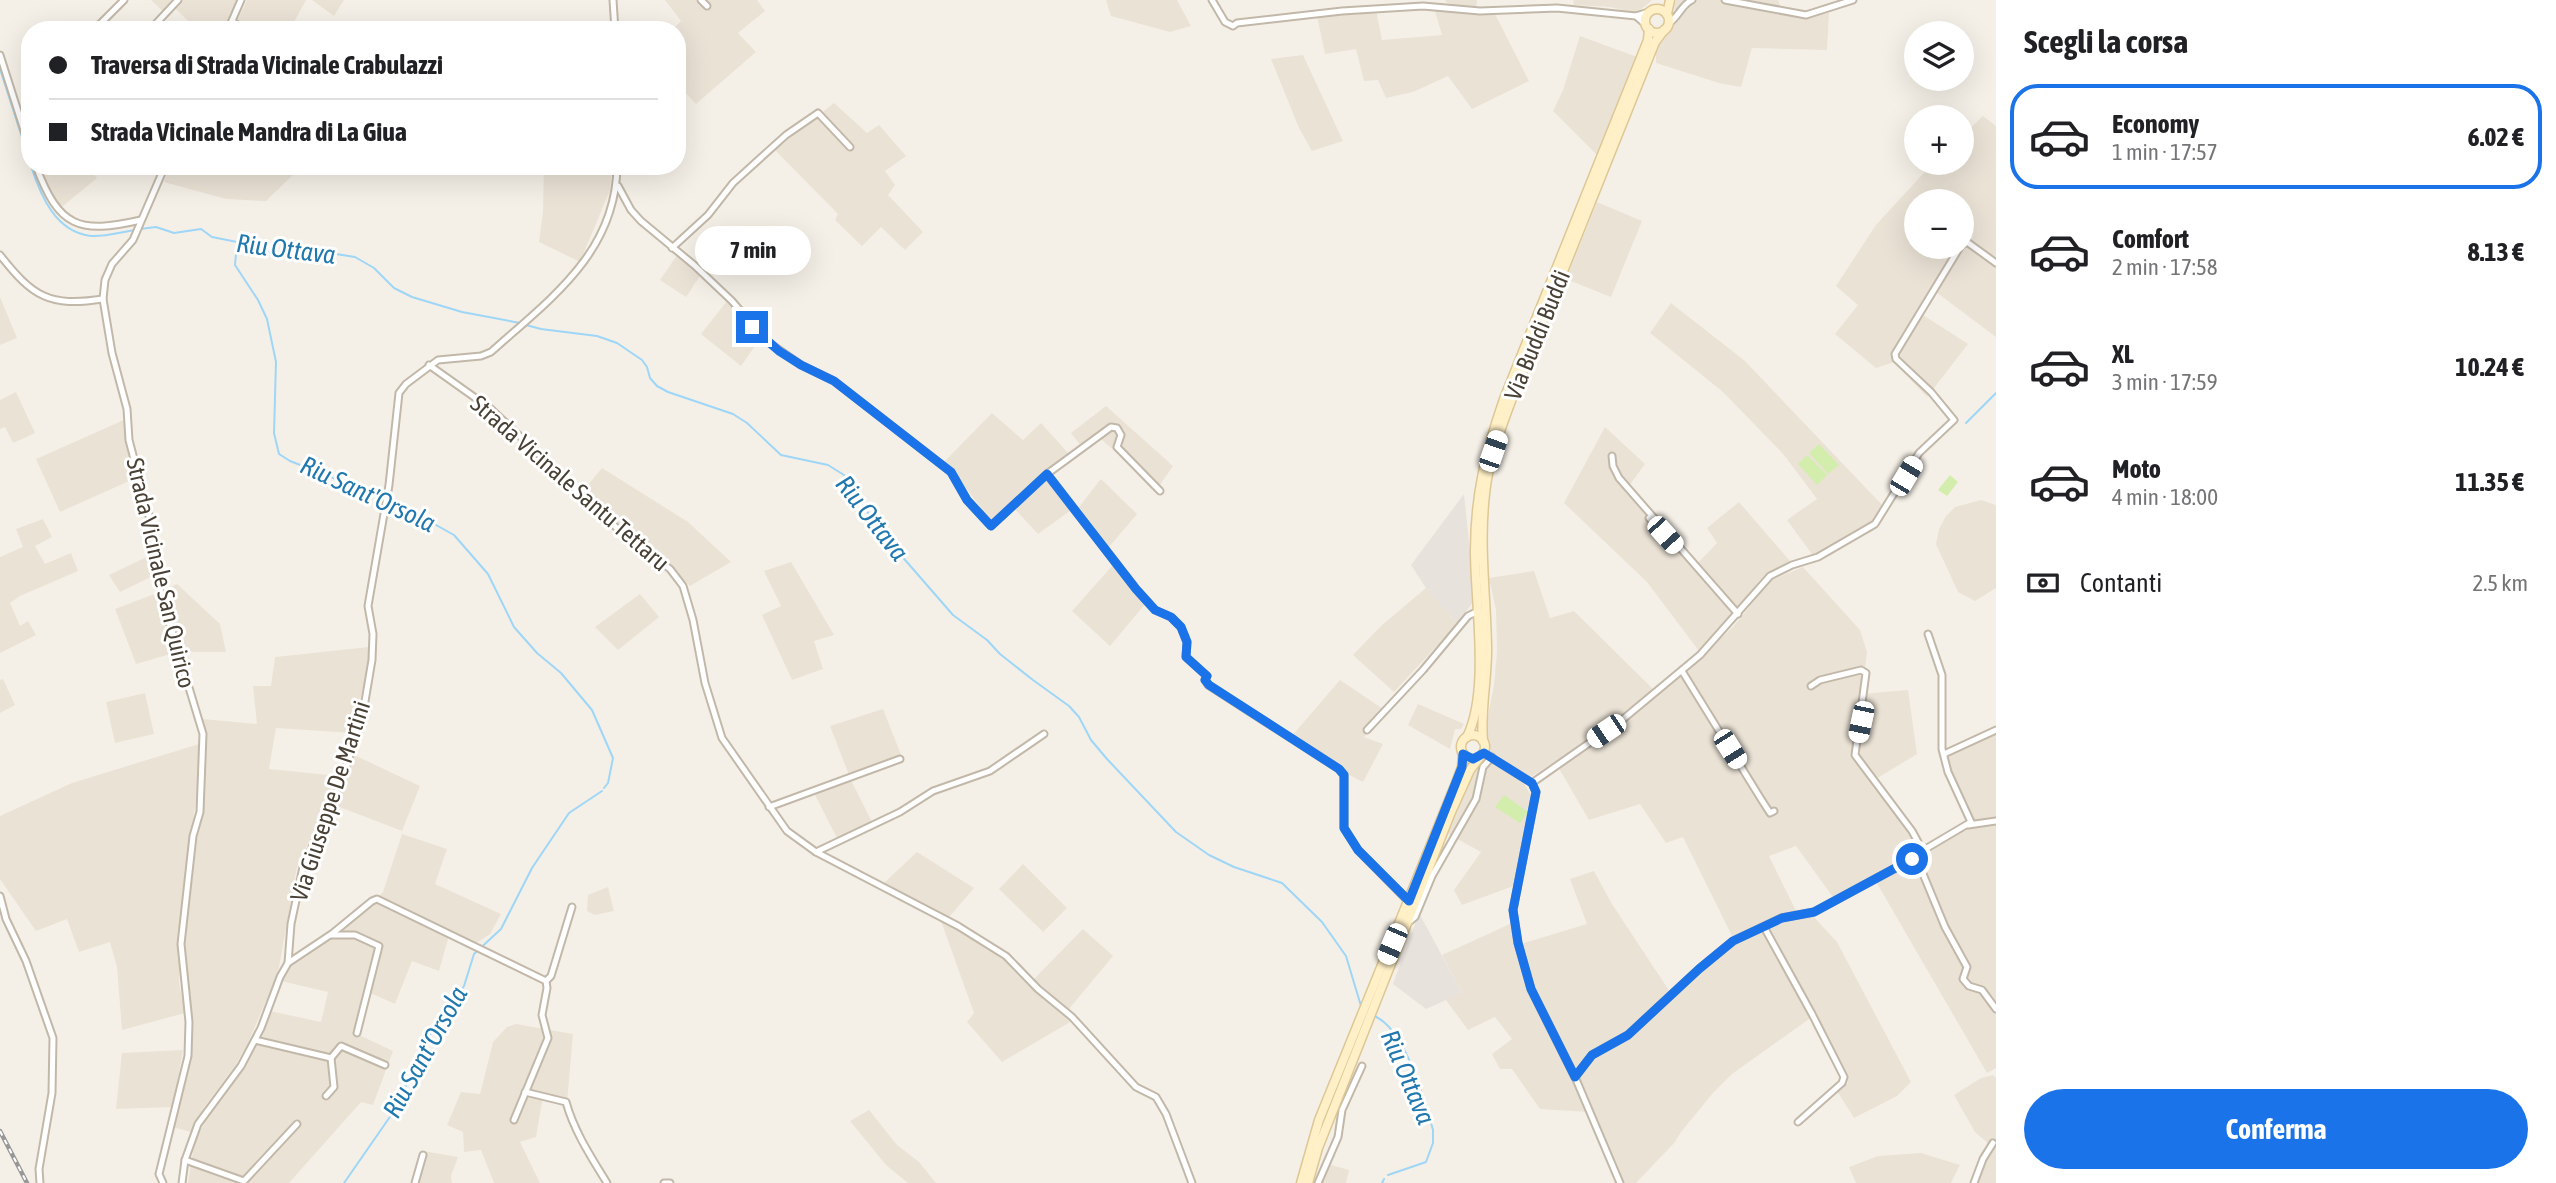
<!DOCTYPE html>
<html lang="it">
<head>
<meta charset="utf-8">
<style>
  :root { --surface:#fff; --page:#f6f6f6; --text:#202124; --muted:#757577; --line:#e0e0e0; --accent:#1a73e8 }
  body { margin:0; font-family:"Asap Condensed",sans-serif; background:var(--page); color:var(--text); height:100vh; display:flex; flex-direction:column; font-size:26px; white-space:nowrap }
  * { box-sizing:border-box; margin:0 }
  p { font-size:23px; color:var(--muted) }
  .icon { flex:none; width:38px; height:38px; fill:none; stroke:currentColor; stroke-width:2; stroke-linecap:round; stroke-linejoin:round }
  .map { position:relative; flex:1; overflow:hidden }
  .details { display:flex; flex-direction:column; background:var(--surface); width:560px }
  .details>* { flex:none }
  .hud { position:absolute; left:21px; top:21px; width:665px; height:154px; border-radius:28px; box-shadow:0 7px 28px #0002; display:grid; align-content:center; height:154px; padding:0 28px; background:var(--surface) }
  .controls { position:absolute; left:1904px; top:21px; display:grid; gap:14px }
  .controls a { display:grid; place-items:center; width:70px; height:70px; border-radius:50%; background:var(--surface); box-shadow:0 7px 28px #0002; font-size:35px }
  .end { position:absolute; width:32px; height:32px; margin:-16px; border:9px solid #1a73e8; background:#fff; box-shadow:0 0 0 4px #fff }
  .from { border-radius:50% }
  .bubble { position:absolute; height:49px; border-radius:24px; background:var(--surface); box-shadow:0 7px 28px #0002; font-size:23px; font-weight:700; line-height:49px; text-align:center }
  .car { position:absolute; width:21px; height:42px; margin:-21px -10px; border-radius:9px; box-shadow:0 0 5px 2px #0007; background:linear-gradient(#fff 24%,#345 0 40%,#fff 0 76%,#345 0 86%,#fff 0) }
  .hud b { display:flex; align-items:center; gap:24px; height:66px; font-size:26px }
  .hud b+b { border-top:2px solid var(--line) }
  .hud i { width:18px; height:18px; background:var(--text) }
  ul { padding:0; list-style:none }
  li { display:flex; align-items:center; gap:21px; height:105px; margin:0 14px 10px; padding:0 14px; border:4px solid transparent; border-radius:28px }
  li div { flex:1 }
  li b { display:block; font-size:26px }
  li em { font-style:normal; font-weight:700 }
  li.active { border-color:var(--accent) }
  li>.icon { width:63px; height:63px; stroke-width:1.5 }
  h2 { padding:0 28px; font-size:32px; line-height:84px }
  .pay { display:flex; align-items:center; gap:18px; height:77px; padding:0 28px; font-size:26px }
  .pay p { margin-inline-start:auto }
  .button { display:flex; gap:14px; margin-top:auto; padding:14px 28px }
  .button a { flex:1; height:80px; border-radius:42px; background:var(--accent); color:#fff; font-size:28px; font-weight:700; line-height:80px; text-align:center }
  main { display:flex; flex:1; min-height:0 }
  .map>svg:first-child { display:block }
</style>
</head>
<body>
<main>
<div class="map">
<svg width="1996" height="1183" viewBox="0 0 1996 1183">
  <rect width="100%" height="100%" fill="#f5f0e7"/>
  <g fill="#eae2d5" fill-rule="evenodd">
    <path d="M151,0H239L225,30H197L173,6L166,14Z"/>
    <path d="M247,0H306L293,24L301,30H233Z"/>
    <path d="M312,0H344L334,16Z"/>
    <path d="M665,0H757L765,11L738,33L756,52L696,104L677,84V30H672L681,21Z"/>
    <path d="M1106,0H1177L1191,26L1170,32L1111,16Z"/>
    <path d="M1445,0H1477L1476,10L1447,3Z"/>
    <path d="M1573,0H1652L1637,13L1610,7L1574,5Z"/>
    <path d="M1676,0H1778L1784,14L1803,17L1829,13L1827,50L1752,48L1741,87L1719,83L1656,63V52L1661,40L1672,27L1677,10L1674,9Z"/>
    <path d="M1434,8L1494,12L1529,81L1472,109L1448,76L1413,92L1386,98L1378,80L1364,81L1356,49L1325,54L1317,16L1376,10L1382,40L1442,35Z"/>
    <path d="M1580,36L1640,58L1601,159L1553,111L1563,90Z"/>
    <path d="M1303,55L1343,141L1312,151L1299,128L1271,59Z"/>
    <path d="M834,103L867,133L879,125L906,156L885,171L895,185L888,195L923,232L905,250L881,227L862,246L835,220L838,214L775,150Z"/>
    <path d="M1983,116L1996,126V337L1936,292L1923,315L1968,344L1927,397L1894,362L1876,368L1835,334L1858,305L1836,286L1876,225L1933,163H1962V136ZM1916,201H1962V247H1916Z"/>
    <path d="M40,166H87L97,178L58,210L38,167Z"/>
    <path d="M170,166H302L266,201L226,199L164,182Z"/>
    <path d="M544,166H612L610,190L580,262L539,242L543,211Z"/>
    <path d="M1597,202L1642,221L1611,297L1566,279Z"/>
    <path d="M678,254L700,276L686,297L660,280Z"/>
    <path d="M0,297L17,338L0,345Z"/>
    <path d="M727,301L760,339L741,366L701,334Z"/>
    <path d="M1671,303L1745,361L1885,508L1869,529L1847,543L1814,557L1787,520L1817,499L1784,455L1723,392L1650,333Z"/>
    <path d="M16,392L35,433L13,443L5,427L0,429V400Z"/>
    <path d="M1106,406L1173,466L1157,489L1100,438L1082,447L1071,433Z"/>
    <path d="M992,413L1023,440L1041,423L1069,454L1045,476L1074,508L1038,534L1013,507L995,526L952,470L944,462Z"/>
    <path d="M126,419L136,478L60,512L36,459Z"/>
    <path d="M1605,427L1645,464L1626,490L1654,526L1695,566L1717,543L1707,528L1739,502L1790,561L1765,575L1757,583L1754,594L1735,617L1699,651L1647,582L1564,503Z"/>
    <path d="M602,468L688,522L731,562L690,586L653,550L621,527L583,491Z"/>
    <path d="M1101,479L1137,514L1109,547L1079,507Z"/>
    <path d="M1981,500L1996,505V588L1975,601L1958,592L1936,544L1939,529L1946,516L1955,507Z"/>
    <path d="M43,519L52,537L35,546L45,564L71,553L78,571L20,596L10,603L20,626L28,621L36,635L0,653V557L23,547L16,529Z"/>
    <path d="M155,553L157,574L120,592L109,575Z"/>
    <path d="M791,562L834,635L814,641L823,669L792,680L762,615L781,606L764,571Z"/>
    <path d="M1113,565L1146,603L1110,646L1072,611Z"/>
    <path d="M1803,567L1860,630L1867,652L1862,694L1908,690L1917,754L1876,779L1915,837L1916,851L1973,820L1961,797L1945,753L1996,731V1068L1987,1073L1875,880L1835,900L1796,846L1769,856L1797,913L1812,915L1837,942L1911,1082L1897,1096L1854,1118L1837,1091L1848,1083L1812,1017L1732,1074L1713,1093L1681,1132L1675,1142L1636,1183H1624L1539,1001L1521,944L1587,924L1570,879L1594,871L1612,904L1672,995L1690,977L1735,942L1683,837L1666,843L1640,804L1589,820L1557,765L1611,733L1645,705L1733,627L1770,581Z"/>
    <path d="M1534,571L1550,618L1574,611L1655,691L1586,742L1529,778L1489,751L1486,726L1494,685L1497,652L1496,610L1489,578Z"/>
    <path d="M177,584L220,624L226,652H184L165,599L164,590Z"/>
    <path d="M1426,588L1457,624L1394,692L1353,655L1381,626Z"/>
    <path d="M157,593L166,616L174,653L136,664L115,609Z"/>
    <path d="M640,594L659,617L618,650L595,627Z"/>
    <path d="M369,647L368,664L353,733L276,728L269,769L339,776L297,867L278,973L247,1045L235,1066L205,1106L191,1132L172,1127L191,1060L184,951L200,813L204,751L203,719L257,724L253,686H271L275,657Z"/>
    <path d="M3,679L15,705L0,713V680Z"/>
    <path d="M1340,680L1386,711L1364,737L1383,744L1363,782L1333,767L1291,737Z"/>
    <path d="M145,693L154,734L115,743L106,702Z"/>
    <path d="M1418,704L1464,724L1461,729H1455L1450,749L1408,725Z"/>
    <path d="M883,709L902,757L849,775L830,726Z"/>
    <path d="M199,744V771L186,889L180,924L179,984L185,1013L122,1030L117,967L110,942L79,952L67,919L36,931L0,879V816L72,783Z"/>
    <path d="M354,755L420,786L402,831L337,806Z"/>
    <path d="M1484,758L1521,779L1531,795L1532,809L1519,884L1462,905L1454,890L1481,852L1448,834L1473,771Z"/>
    <path d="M850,778L873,824L838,840L813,791Z"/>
    <path d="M402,834L447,849L435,884L501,914L490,934L475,944L450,932L439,971L412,961L395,1004L368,992L357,1034L393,1051L373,1105L361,1102L289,1183H188L195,1140L217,1100L255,1050L270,1011L321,1022L328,992L281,981L287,967L321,946L367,910L383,892Z"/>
    <path d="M917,852L974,888L949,917L884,883Z"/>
    <path d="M1023,864L1067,908L1043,932L999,889Z"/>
    <path d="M608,887L614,911L595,915L587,911L588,895Z"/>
    <path d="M941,921L948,922L986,944L1015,968L1039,995L1072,1021L1002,1062L967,1022L974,1013Z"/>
    <path d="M1510,924L1525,974L1540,1011L1587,1112L1540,1109L1512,1069H1500L1492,1054L1512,1039L1495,1017L1468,1030L1446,1000L1462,993L1442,955Z"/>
    <path d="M1083,929L1113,956L1068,1010L1034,979Z"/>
    <path d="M516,1024L573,1034L567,1103L543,1097L536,1137L520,1142L540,1183H494L481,1150L464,1152L463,1132L447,1125L461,1092L480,1094L493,1042L507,1027Z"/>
    <path d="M183,1050L173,1107L116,1109L122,1053Z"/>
    <path d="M1993,1075L1996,1078V1183H1975L1990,1145L1975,1132L1954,1095L1981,1078Z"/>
    <path d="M869,1110L897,1145L919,1162L936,1183H908L886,1165L850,1121Z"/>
    <path d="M423,1151L458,1157L451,1176L452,1183H417Z"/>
    <path d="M1921,1153L1960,1165L1951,1183H1856L1849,1167L1878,1156Z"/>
    <path d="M1328,1164L1349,1170L1346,1183H1320Z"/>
  </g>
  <g fill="#e7e2dc">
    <path d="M1464,494L1475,599L1457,624L1426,588L1411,565Z"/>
    <path d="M1419,913L1462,993L1426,1009L1393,984Z"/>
  </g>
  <g fill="#d2edac">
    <path d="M1819,444L1839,465L1828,474L1809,453Z"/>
    <path d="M1807,455L1827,475L1817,485L1798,464Z"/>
    <path d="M1950,475L1958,482L1947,496L1938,490Z"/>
    <path d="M1504,795L1528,812L1520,823L1495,807Z"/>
  </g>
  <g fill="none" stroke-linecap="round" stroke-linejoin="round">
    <g stroke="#9ed6f7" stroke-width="2">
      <path d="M0,69L30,162"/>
      <path d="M31,166C41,197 56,232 91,236C105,237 121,232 135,230"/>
      <path d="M140,229L156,227L174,233L201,229L212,237L237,242L257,250L277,254H336L355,257L374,268L394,288L412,297L462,312L520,323"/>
      <path d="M237,243L235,265L258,300L267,319L276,362L274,433L279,454L290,461L395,502L454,535L488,574L514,627L537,653L561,673L592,710L613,758L608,783L604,788"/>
      <path d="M526,325L541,329L597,336L617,343L642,360L647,367L650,378L657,386L668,392L733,414L747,423L781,455L828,465L844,475L879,530L953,615L987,640L1000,654L1033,680L1069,706L1079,717L1091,740L1107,759L1176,832L1209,855L1234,867L1282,883L1322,922L1346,956L1361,1006"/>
      <path d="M1966,423L1996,393"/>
      <path d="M1374,1016C1405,1028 1424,1099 1433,1130V1143L1426,1162L1388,1175"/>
      <path d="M344,1183L394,1111L432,1030L464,986L474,954L501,929L532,868L569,813L602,791"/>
      <path d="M1382,1183L1384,1179"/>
    </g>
    <defs>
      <g id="street">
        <path d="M613,0L615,30"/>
        <path d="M701,0L707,6"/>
        <path d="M1212,0L1225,22L1233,26L1237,23L1342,11L1423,6L1480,11L1557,8L1636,16L1649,12"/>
        <path d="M1725,0L1806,15L1853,0"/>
        <path d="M1636,16L1646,25"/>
        <path d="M232,21L244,30"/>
        <path d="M1668,24C1679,17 1681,5 1692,0"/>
        <path d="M94,30L124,0"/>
        <path d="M150,30L178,0"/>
        <path d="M228,30L241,0"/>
        <path d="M0,55L30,149"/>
        <path d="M36,166C59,228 79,234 141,220"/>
        <path d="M618,186L631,210L641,221L694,265L732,301L765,340L801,365L834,381L951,472L967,500L991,526L1047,474L1111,427L1117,428L1121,435L1117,447L1160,491"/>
        <path d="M1962,245L1967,242L1996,263"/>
        <path d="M672,248L708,215L733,183L786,135L818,113L850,147"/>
        <path d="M0,255C33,297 49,307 103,299"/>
        <path d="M429,365L491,409L621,532L670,569L683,586L693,620L705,683L722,738L787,831L816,852L958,926L1006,956L1038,989L1072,1017L1136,1087L1156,1097L1166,1114L1192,1183"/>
        <path d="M1612,456L1613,466L1619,478L1738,614"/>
        <path d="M1047,474L1136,589L1155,610L1171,617L1181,627L1187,642L1186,657L1207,676L1205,680L1208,685L1339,769L1344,775V828L1358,850L1408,901"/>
        <path d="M1649,518L1670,540"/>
        <path d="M1682,671L1761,799L1770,813L1774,811"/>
        <path d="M1811,686L1820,680L1861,670L1866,673L1855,755L1912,831L1918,842L1916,857"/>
        <path d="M1367,730L1423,670L1468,616L1478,611"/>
        <path d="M1484,753L1532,783L1536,792L1513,910L1518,943L1531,989L1575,1077L1620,1183"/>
        <path d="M1944,754L1996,730"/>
        <path d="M1532,783L1622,720L1700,655L1770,576L1792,565L1818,557L1875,524L1919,453L1954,420L1931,392L1896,359L1895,354L1960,247"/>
        <path d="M769,807L900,759"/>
        <path d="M1968,825L1996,821"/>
        <path d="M816,852L900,812L933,791L990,771L1044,734"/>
        <path d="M1918,858L1922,851L1971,822L1948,772L1942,749V675L1928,634"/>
        <path d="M0,896L6,919L26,961L53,1038L52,1093L39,1169L40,1183"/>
        <path d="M1410,921L1415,917L1432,876L1476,799L1483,767L1492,757"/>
        <path d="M1764,927L1812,1014L1844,1077L1842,1083L1798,1122"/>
        <path d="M331,935H355L379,946L357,1033"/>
        <path d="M288,963L333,933L372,901L377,899L546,981L547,988L542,1015L548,1038L514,1120"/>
        <path d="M546,981L551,976L572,907"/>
        <path d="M255,1040L331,1058L341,1046L385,1065"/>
        <path d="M1575,1077L1592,1055L1628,1035L1699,969L1733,941L1781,918L1814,912L1916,857L1945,927L1967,967L1963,979L1969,986L1982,990L1996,1009"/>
        <path d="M525,1092L566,1102C574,1131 591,1157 607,1183"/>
        <path d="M326,1096L334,1087L331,1058"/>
        <path d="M185,1160L244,1181L297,1124"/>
        <path d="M163,1183L159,1174L188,1056L189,1022L181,944L193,836L200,812L203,734L161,595L149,516L129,440L127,409L112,353L103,299L105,280L112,264L133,240L165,166"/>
        <path d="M182,1183L185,1160L198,1124L241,1066L261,1028L280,977L288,963L291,924L303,867L340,785L362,719L372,660L373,634L368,606L389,485L399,393L406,384L438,360L481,356L491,352C550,299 616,253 617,166"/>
        <path d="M415,1183L423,1155"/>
        <path d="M664,1183H670"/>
        <path d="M1318,1183L1338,1137L1342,1110L1362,1066"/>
        <path d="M1974,1183L1983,1159L1993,1143"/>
      </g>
      <g id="secondary">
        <circle cx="1657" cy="21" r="12"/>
        <path d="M1667,14L1670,0"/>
        <circle cx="1473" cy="747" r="12"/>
        <path d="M1467,737C1490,691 1475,603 1475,551C1475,495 1486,451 1504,399L1648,40L1649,29"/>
        <path d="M1483,741C1480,709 1488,677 1487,645C1486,594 1479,545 1485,494C1488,462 1500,431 1511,401L1655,42L1664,30"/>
        <path d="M1301,1183L1319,1120L1456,783L1462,767L1463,754"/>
        <path d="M1308,1183L1318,1148L1451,812L1470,770L1480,757"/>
      </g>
    </defs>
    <use href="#street" stroke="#c2b8a9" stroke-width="9"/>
    <use href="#secondary" stroke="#ddc795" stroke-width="11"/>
    <use href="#street" stroke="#fff" stroke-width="5"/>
    <use href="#secondary" stroke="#fff0c7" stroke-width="8"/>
    <defs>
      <path id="rail" d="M0,1131L27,1183"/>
    </defs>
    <use href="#rail" stroke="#979797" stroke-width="4.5"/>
    <use href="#rail" stroke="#fff" stroke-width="2" stroke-dasharray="5" stroke-linecap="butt"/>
  </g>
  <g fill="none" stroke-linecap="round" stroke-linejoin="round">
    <path stroke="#1a73e8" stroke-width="9" d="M752,327L779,351L801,365L834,381L951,472L967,500L991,526L1047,474L1136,589L1155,610L1171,617L1181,627L1187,642L1186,657L1207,676L1205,680L1209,685L1339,769L1344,775V828L1358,850L1409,901L1462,767L1463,754L1473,759L1484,753L1532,783L1536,792L1513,910L1518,943L1531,989L1575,1077L1592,1055L1628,1035L1699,969L1733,941L1782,918L1814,912L1912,859"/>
  </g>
  <g text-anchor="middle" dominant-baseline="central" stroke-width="6" stroke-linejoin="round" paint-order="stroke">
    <g font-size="24" fill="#494135" stroke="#fff">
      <text transform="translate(1537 335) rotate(-68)">Via Buddi Buddi</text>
      <text transform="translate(570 483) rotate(41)">Strada Vicinale Santu Tettaru</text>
      <text transform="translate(161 573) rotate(77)">Strada Vicinale San Quirico</text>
      <text transform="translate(330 801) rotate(-72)">Via Giuseppe De Martini</text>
    </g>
    <g font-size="26" font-style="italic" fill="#2178ae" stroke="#fff">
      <text transform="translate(286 249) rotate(7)">Riu Ottava</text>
      <text transform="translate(368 494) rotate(25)">Riu Sant'Orsola</text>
      <text transform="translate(872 518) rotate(52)">Riu Ottava</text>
      <text transform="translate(425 1052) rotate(-61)">Riu Sant'Orsola</text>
      <text transform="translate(1408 1077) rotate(67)">Riu Ottava</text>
    </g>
  </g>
</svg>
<div class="controls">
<a><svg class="icon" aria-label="layers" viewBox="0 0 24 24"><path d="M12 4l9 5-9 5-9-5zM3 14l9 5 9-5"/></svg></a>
<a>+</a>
<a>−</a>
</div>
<i class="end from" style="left:1912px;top:859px"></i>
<i class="end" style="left:752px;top:327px"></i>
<div class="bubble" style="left:695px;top:226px;width:116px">7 min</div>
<i class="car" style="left:1493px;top:451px;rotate:19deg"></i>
<i class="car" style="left:1906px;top:476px;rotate:31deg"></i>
<i class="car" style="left:1665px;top:535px;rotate:138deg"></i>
<i class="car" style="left:1861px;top:722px;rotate:192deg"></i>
<i class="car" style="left:1606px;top:731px;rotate:236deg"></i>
<i class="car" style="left:1730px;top:749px;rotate:148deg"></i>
<i class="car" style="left:1392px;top:944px;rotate:203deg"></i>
<div class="hud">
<b><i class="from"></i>Traversa di Strada Vicinale Crabulazzi</b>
<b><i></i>Strada Vicinale Mandra di La Giua</b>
</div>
</div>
<section class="details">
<h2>Scegli la corsa</h2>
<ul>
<li class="active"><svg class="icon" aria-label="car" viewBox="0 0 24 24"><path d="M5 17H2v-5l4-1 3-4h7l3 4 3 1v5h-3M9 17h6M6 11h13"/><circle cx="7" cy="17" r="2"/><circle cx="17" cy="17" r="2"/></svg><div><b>Economy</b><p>1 min · 17:57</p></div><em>6.02 €</em></li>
<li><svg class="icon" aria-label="car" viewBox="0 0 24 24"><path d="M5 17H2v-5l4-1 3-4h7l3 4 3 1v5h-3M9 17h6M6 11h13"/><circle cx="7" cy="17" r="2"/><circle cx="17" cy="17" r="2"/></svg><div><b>Comfort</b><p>2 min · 17:58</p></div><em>8.13 €</em></li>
<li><svg class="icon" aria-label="car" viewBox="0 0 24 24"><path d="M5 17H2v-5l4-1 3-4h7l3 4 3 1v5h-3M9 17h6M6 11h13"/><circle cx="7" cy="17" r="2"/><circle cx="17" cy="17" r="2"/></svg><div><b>XL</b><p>3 min · 17:59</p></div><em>10.24 €</em></li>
<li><svg class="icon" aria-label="car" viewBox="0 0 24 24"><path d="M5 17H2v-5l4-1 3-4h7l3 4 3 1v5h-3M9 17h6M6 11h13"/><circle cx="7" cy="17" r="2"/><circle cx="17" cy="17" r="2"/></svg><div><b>Moto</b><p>4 min · 18:00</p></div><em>11.35 €</em></li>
</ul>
<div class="pay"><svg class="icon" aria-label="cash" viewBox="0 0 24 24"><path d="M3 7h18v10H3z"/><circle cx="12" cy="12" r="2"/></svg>Contanti<p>2.5 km</p></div>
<div class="button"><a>Conferma</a></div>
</section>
</main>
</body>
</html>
